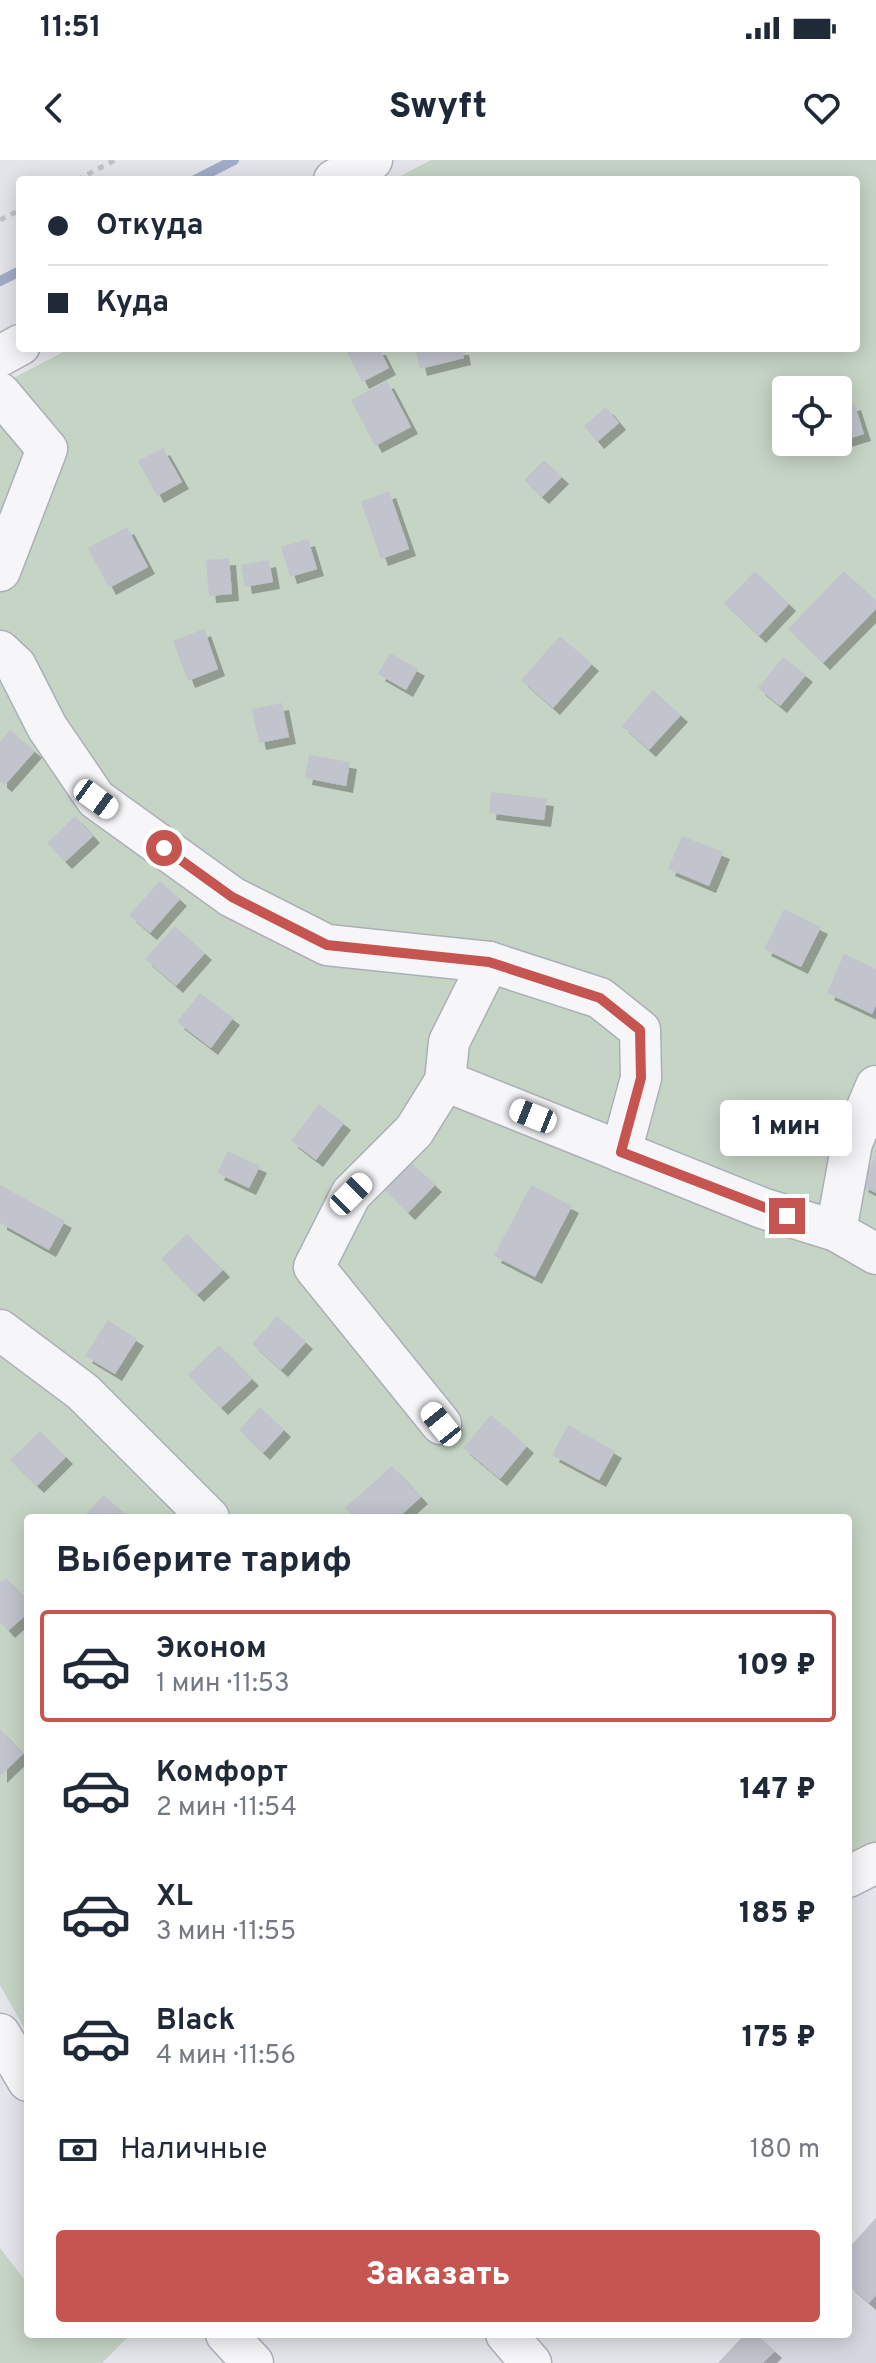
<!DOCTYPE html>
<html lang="ru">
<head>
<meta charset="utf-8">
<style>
  :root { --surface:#fff; --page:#f2f2f3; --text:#1f2937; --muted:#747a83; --line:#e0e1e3; --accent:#c65551 }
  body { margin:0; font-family:Overpass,sans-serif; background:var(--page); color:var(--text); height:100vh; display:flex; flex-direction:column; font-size:30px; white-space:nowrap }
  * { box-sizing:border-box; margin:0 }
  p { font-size:26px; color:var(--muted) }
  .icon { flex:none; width:44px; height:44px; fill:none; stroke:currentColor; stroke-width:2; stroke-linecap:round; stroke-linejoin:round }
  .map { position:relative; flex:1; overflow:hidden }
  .side { position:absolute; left:24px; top:1354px; width:828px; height:824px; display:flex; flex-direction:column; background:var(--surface); border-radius:8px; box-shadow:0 4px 20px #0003 }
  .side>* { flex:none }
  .banner { position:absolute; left:16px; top:16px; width:844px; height:176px; border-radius:8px; box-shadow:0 4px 20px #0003; display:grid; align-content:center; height:176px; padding:0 32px; background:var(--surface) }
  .tools { position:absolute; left:772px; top:216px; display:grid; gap:16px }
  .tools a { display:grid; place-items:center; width:80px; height:80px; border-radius:8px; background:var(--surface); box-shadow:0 4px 20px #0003; font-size:40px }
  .end { position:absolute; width:36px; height:36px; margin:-18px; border:10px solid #c65551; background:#fff; box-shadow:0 0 0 4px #fff }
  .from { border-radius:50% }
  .bubble { position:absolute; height:56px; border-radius:8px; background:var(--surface); box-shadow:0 4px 20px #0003; font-size:26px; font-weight:800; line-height:56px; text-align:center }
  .car { position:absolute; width:24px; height:48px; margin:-24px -12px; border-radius:10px; box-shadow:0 0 6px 2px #0007; background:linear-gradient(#fff 24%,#345 0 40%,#fff 0 76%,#345 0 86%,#fff 0) }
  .banner b { display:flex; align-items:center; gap:28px; height:76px; font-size:30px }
  .banner b+b { border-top:2px solid var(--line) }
  .banner i { width:20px; height:20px; background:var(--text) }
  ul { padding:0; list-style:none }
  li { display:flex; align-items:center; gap:24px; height:112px; margin:0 16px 12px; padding:0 16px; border:4px solid transparent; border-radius:8px }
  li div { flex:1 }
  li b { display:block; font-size:30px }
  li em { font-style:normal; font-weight:800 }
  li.active { border-color:var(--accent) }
  li>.icon { width:72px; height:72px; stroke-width:1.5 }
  h2 { padding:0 32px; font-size:36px; line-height:96px }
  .pay { display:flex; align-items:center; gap:20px; height:88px; padding:0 32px; font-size:30px }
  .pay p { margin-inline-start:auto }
  .button { display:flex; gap:16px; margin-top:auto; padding:16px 32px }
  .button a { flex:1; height:92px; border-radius:8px; background:var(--accent); color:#fff; font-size:32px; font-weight:800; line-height:92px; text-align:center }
  .status { display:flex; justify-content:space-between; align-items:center; height:56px; padding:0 40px; background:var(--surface); direction:ltr }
  .status svg { height:22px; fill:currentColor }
  header { display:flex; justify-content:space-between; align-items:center; height:104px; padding:0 32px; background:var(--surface); font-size:36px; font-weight:800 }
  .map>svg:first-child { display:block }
</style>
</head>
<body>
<div class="status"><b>11:51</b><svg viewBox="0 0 49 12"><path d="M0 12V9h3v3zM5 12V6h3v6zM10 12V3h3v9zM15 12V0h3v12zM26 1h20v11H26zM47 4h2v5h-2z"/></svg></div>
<header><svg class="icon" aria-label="back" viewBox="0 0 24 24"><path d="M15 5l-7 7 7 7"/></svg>Swyft<svg class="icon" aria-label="heart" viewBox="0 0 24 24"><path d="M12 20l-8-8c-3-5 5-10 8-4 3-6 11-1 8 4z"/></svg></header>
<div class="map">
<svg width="876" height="2203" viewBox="0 0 876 2203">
  <defs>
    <filter id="shadow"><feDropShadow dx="7" dy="7" stdDeviation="0" flood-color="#0004"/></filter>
  </defs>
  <rect width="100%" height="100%" fill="#e3e5ea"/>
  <path fill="#d5d7df" d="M876,2058V2203H718L745,2174H848V2089Z"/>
  <g fill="#c6d4c5" fill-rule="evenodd">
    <path d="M431,0H876V1683L848,1695V1358H28V1875L0,1825V225L71,188H856V20H393ZM786,230H838V282H786Z"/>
    <path d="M0,2088L28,2124V2174H131L102,2203H0Z"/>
  </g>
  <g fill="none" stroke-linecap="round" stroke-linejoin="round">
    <g stroke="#a1acc8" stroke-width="10">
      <path d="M195,20L234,0"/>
      <path d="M0,121L20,111"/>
    </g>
  </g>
  <g fill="#c1c3cd" filter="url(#shadow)">
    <path d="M345,188H379L389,208L362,222Z"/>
    <path d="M415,188H462L464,198L420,209Z"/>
    <path d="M387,221L411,267L375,286L351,240Z"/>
    <path d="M854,243L864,274L838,282V248Z"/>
    <path d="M606,247L619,263L597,282L584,266Z"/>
    <path d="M163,288L182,322L157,336L138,301Z"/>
    <path d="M544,300L562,317L542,337L524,320Z"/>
    <path d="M389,331L409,389L381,399L361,342Z"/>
    <path d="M127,367L148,407L109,428L88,388Z"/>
    <path d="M308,379L317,409L290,417L281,387Z"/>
    <path d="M229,398L232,434L209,436L206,400Z"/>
    <path d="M269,400L273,422L245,427L241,405Z"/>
    <path d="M755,411L789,444L759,476L724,443Z"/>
    <path d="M844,411L876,441V449L823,503L788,469Z"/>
    <path d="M204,469L218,509L188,521L173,481Z"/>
    <path d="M560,476L592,504L553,548L521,520Z"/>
    <path d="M390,493L418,509L406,530L378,514Z"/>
    <path d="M783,497L806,515L780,546L758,528Z"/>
    <path d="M653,530L681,555L649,590L622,566Z"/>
    <path d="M282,543L289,577L259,583L252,549Z"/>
    <path d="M10,570L35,591L5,625L0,621V582Z"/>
    <path d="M309,595L350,602L346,626L305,618Z"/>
    <path d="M491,632L547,639L544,660L489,653Z"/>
    <path d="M75,656L93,676L65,702L47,683Z"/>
    <path d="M682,676L723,692L709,726L668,709Z"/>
    <path d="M160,721L180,739L150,773L129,755Z"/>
    <path d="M784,749L821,767L801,807L764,789Z"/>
    <path d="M175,766L205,793L176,826L145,799Z"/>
    <path d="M844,794L876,809V845L872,854L827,833Z"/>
    <path d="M200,833L233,858L211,888L177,862Z"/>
    <path d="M319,944L344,963L316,1000L291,981Z"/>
    <path d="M228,991L260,1006L249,1028L217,1013Z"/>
    <path d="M876,995V1033L861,1025Z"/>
    <path d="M411,1002L435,1025L408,1053L385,1030Z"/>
    <path d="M0,1025L65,1061L49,1090L0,1063Z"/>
    <path d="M531,1025L572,1046L535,1117L494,1096Z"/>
    <path d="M187,1074L223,1110L197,1135L161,1099Z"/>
    <path d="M277,1156L306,1182L281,1210L252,1184Z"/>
    <path d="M108,1160L137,1179L115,1214L85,1196Z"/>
    <path d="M219,1185L252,1219L221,1248L188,1215Z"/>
    <path d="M260,1247L284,1270L263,1293L239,1270Z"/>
    <path d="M491,1255L527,1286L500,1319L463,1288Z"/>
    <path d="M568,1265L615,1291L599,1320L552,1295Z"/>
    <path d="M40,1271L66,1297L37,1326L10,1300Z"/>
    <path d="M392,1306L421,1337L398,1358H354L345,1348Z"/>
    <path d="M104,1335L129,1358H82Z"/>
    <path d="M6,1418L28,1442V1453L8,1471L0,1462V1423Z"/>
    <path d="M0,1569L23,1594L0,1616Z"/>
    <path d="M876,2058V2135L869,2143L848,2125V2089Z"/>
    <path d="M745,2174H756L775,2191L763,2203H718Z"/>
  </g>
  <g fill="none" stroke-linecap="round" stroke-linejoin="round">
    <defs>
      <g id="minor">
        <path d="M334,20L372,0"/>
        <path d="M0,196L20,185"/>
        <path d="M0,233L47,289L0,411"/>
        <path d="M0,491L16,506L47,567L96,639L232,737L327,785L489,802L600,838L640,870L641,918L621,992"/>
        <path d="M445,921L762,1048L836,1071L876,1094"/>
        <path d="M836,1071L852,983L876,926"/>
        <path d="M0,1170L83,1232L209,1358"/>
        <path d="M441,1264L314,1107L351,1034L414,971L445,921L449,882L489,802"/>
        <path d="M848,1717L876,1703"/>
        <path d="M0,1874L28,1921"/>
        <path d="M226,2174L253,2203"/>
        <path d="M506,2174L531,2203"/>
      </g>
    </defs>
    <use href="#minor" stroke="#acafb8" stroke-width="43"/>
    <g stroke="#c1c3c9" stroke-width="5" stroke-dasharray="6 6" stroke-linecap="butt">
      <path d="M77,20L115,0"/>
      <path d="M0,60L20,50"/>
    </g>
    <use href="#minor" stroke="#f6f6f9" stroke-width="40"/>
  </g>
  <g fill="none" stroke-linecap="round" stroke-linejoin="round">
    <path stroke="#c65551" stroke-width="10" d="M164,688L232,737L327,785L489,802L600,838L640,870L641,918L621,992L787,1056"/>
  </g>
</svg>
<div class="tools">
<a><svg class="icon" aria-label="locate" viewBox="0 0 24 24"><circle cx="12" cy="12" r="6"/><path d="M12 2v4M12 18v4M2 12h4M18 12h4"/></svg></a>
</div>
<i class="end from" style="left:164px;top:688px"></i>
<i class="end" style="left:787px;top:1056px"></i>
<div class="bubble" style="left:720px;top:940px;width:132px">1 мин</div>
<i class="car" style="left:96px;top:639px;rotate:126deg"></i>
<i class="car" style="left:533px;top:956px;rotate:292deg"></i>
<i class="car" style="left:351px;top:1034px;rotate:45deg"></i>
<i class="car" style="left:441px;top:1264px;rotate:321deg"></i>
<div class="banner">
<b><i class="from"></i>Откуда</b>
<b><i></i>Куда</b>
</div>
<section class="side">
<h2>Выберите тариф</h2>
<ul>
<li class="active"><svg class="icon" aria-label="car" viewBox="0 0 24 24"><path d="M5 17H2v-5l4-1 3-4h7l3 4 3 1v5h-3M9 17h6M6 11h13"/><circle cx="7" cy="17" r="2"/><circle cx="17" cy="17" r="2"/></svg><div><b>Эконом</b><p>1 мин · 11:53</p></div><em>109 ₽</em></li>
<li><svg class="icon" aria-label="car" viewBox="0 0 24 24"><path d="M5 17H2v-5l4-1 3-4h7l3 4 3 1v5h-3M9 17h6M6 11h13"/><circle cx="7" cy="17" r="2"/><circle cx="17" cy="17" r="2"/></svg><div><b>Комфорт</b><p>2 мин · 11:54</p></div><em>147 ₽</em></li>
<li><svg class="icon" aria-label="car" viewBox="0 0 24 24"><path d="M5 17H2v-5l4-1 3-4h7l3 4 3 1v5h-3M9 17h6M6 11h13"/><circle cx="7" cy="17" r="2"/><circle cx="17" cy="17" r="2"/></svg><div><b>XL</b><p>3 мин · 11:55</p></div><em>185 ₽</em></li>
<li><svg class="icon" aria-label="car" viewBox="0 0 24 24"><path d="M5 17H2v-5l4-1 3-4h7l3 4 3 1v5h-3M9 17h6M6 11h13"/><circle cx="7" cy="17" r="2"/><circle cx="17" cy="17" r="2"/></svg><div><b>Black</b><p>4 мин · 11:56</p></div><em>175 ₽</em></li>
</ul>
<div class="pay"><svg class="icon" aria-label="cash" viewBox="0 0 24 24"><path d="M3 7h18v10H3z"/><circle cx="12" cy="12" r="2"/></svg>Наличные<p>180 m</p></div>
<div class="button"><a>Заказать</a></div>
</section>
</div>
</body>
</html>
